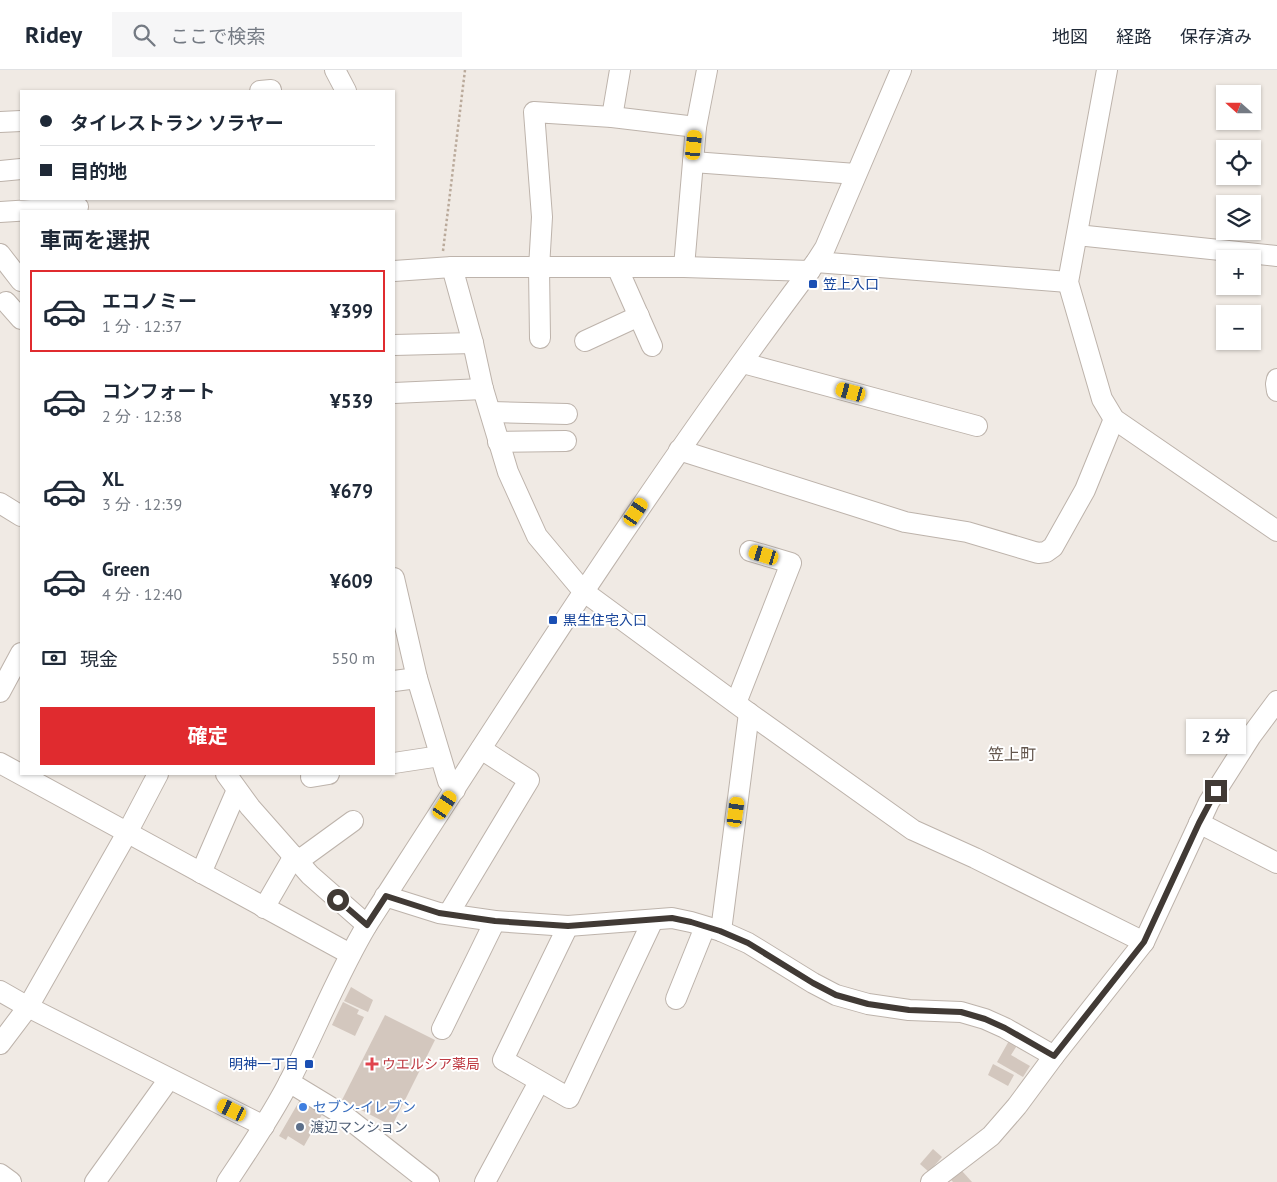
<!DOCTYPE html>
<html lang="ja">
<head>
<meta charset="utf-8">
<style>
  :root { --surface:#fff; --page:#f6f6f7; --text:#1f2937; --muted:#747a83; --line:#e0e1e3; --accent:#e02b2f }
  body { margin:0; font-family:"PT Sans","Noto Sans JP",sans-serif; background:var(--page); color:var(--text); height:100vh; display:flex; flex-direction:column; font-size:19px; white-space:nowrap }
  * { box-sizing:border-box; margin:0 }
  p { font-size:16px; color:var(--muted) }
  .icon { flex:none; width:28px; height:28px; fill:none; stroke:currentColor; stroke-width:2; stroke-linecap:round; stroke-linejoin:round }
  .map { position:relative; flex:1; overflow:hidden }
  .sheet { position:absolute; left:20px; top:140px; width:375px; height:565px; display:flex; flex-direction:column; background:var(--surface); border-radius:0px; box-shadow:0 1px 4px #0004 }
  .sheet>* { flex:none }
  .banner { position:absolute; left:20px; top:20px; width:375px; height:110px; border-radius:0px; box-shadow:0 1px 4px #0004; display:grid; align-content:center; height:110px; padding:0 20px; background:var(--surface) }
  .needle { width:32px; rotate:291deg }
  .fabs { position:absolute; left:1216px; top:15px; display:grid; gap:10px }
  .fabs a { display:grid; place-items:center; width:45px; height:45px; border-radius:0px; background:var(--surface); box-shadow:0 1px 4px #0004; font-size:25px }
  .end { position:absolute; width:22px; height:22px; margin:-11px; border:6px solid #413a35; background:#fff; box-shadow:0 0 0 2px #fff }
  .from { border-radius:50% }
  .bubble { position:absolute; height:35px; border-radius:0px; background:var(--surface); box-shadow:0 1px 4px #0004; font-size:16px; font-weight:700; line-height:35px; text-align:center }
  .car { position:absolute; width:15px; height:30px; margin:-15px -8px; border-radius:6px; box-shadow:0 0 4px 1px #0007; background:linear-gradient(#f5c518 24%,#345 0 40%,#f5c518 0 76%,#345 0 86%,#f5c518 0) }
  .banner b { display:flex; align-items:center; gap:18px; height:48px; font-size:19px }
  .banner b+b { border-top:1px solid var(--line) }
  .banner i { width:12px; height:12px; background:var(--text) }
  ul { padding:0; list-style:none }
  li { display:flex; align-items:center; gap:15px; height:82px; margin:0 10px 8px; padding:0 10px; border:2px solid transparent; border-radius:0px }
  li div { flex:1 }
  li b { display:block; font-size:19px }
  li em { font-style:normal; font-weight:700 }
  li.current { border-color:var(--accent) }
  li>.icon { width:45px; height:45px; stroke-width:1.5 }
  h2 { padding:0 20px; font-size:22px; line-height:60px }
  .pay { display:flex; align-items:center; gap:12px; height:55px; padding:0 20px; font-size:19px }
  .pay p { margin-inline-start:auto }
  .primary-button { display:flex; gap:10px; margin-top:auto; padding:10px 20px }
  .primary-button a { flex:1; height:58px; border-radius:0px; background:var(--accent); color:#fff; font-size:20px; font-weight:700; line-height:58px; text-align:center }
  header { display:flex; align-items:center; gap:30px; box-sizing:border-box; height:70px; padding:0 25px; background:var(--surface); border-bottom:1px solid var(--line) }
  header strong { font-size:24px }
  nav { display:flex; gap:28px; margin-inline-start:auto; font-size:18px }
  .search { width:350px; height:45px; background:var(--page); display:flex; align-items:center; gap:12px; box-sizing:border-box; padding:0 18px; border-radius:0px; color:var(--muted); font-size:19px }
  .map>svg:first-child { display:block }
</style>
</head>
<body>
<header>
<strong>Ridey</strong>
<div class="search"><svg class="icon" aria-label="search" viewBox="0 0 24 24"><circle cx="10" cy="10" r="6"/><path d="M15 15l6 6"/></svg>ここで検索</div>
<nav><a>地図</a><a>経路</a><a>保存済み</a></nav>
</header>
<div class="map">
<svg width="1277" height="1112" viewBox="0 0 1277 1112">
  <rect width="100%" height="100%" fill="#f0eae4"/>
  <g fill="#d3c7be">
    <path d="M351,917L373,930L368,942L344,931Z"/>
    <path d="M343,932L359,940L357,944L364,947L355,966L332,955Z"/>
    <path d="M385,945L435,970L392,1056L342,1030Z"/>
    <path d="M1010,969L1018,974L1011,985L1030,996L1023,1007L997,992Z"/>
    <path d="M993,994L1014,1005L1008,1016L988,1005Z"/>
    <path d="M301,1028L324,1041L304,1076L288,1066L286,1070L279,1066Z"/>
    <path d="M933,1079L942,1087L929,1102L920,1094Z"/>
    <path d="M962,1101L972,1112H953L951,1110Z"/>
  </g>
  <g fill="none" stroke-linecap="round" stroke-linejoin="round">
    <defs>
      <g id="minor">
        <path d="M335,0L346,21"/>
        <path d="M1107,0L1068,212L1102,329L1114,349L1277,461"/>
        <path d="M260,21L271,20"/>
        <path d="M612,47L620,0"/>
        <path d="M0,52L21,51"/>
        <path d="M693,92L856,104"/>
        <path d="M0,101L21,99"/>
        <path d="M0,142L78,137"/>
        <path d="M1077,165L1277,186"/>
        <path d="M0,184L21,211"/>
        <path d="M816,192L1068,212"/>
        <path d="M452,197L473,273L483,319L508,402L537,466L583,521L749,643L913,760L975,788L1144,872"/>
        <path d="M617,197L652,276"/>
        <path d="M684,197L696,57L707,0"/>
        <path d="M394,201L452,197H684L810,201"/>
        <path d="M6,232L21,249"/>
        <path d="M540,268L539,198L542,147L534,42L612,47L696,57"/>
        <path d="M585,271L639,246"/>
        <path d="M394,275L473,273"/>
        <path d="M743,293L977,356"/>
        <path d="M1277,309L1276,314L1277,321"/>
        <path d="M394,323L483,319"/>
        <path d="M491,342L567,344"/>
        <path d="M498,372L566,371"/>
        <path d="M679,380L905,452L967,462L1038,483L1046,482L1053,477L1085,420L1114,349"/>
        <path d="M0,433L21,446"/>
        <path d="M394,508L417,608L448,711L455,720"/>
        <path d="M394,611L417,608"/>
        <path d="M0,622L21,583"/>
        <path d="M736,633L791,493L750,481"/>
        <path d="M0,693L350,884"/>
        <path d="M394,693L440,686"/>
        <path d="M226,704L250,737L310,805L367,855"/>
        <path d="M311,707L329,704"/>
        <path d="M1199,753L1277,793"/>
        <path d="M298,791L353,751"/>
        <path d="M201,803L237,720"/>
        <path d="M385,826L439,843L495,851L568,856L672,848L691,852L721,861L748,873L813,913L836,925L868,934L909,940L961,942L985,949L1005,958L1054,986"/>
        <path d="M264,838L294,786"/>
        <path d="M449,843L529,710L481,679"/>
        <path d="M568,856L503,990L569,1028L653,850"/>
        <path d="M721,861L749,643"/>
        <path d="M0,921L28,937L264,1056"/>
        <path d="M676,929L705,857"/>
        <path d="M442,959L495,851"/>
        <path d="M0,974L28,937L127,763L158,704"/>
        <path d="M289,1012L345,1046L429,1112"/>
        <path d="M0,1104L11,1112"/>
        <path d="M95,1112L169,1009"/>
        <path d="M227,1112C249,1079 271,1047 289,1012C316,960 337,905 367,855C512,630 655,405 816,192L825,178L901,0"/>
        <path d="M485,1112L539,1012"/>
        <path d="M931,1112L991,1066L1017,1036L1054,986L1144,872L1209,732L1251,666L1277,631"/>
      </g>
    </defs>
    <use href="#minor" stroke="#bdb3ab" stroke-width="22"/>
    <path stroke="#baaa9b" stroke-width="2.5" stroke-dasharray="2.5 2.5" stroke-linecap="butt" d="M443,181L465,0"/>
    <use href="#minor" stroke="#fff" stroke-width="20"/>
  </g>
  <g fill="none" stroke-linecap="round" stroke-linejoin="round">
    <path stroke="#413a35" stroke-width="6" d="M338,830L367,855L386,826L439,843L495,851L568,856L672,848L691,852L720,861L748,873L813,913L836,925L868,934L909,940L961,942L985,949L1005,958L1054,986L1144,872L1199,753L1216,721"/>
  </g>
  <g fill="#1a4fb4" stroke="#fff" stroke-width="2">
    <rect x="808" y="209" width="10" height="10" rx="2.5"/>
    <rect x="548" y="545" width="10" height="10" rx="2.5"/>
    <rect x="304" y="989" width="10" height="10" rx="2.5"/>
  </g>
  <path fill="#e0444e" stroke="#fff" stroke-width="2" d="M369.5 986.5h5v5h5v5h-5v5h-5v-5h-5v-5h5z"/>
  <circle fill="#3f7fe0" stroke="#fff" stroke-width="2" cx="303" cy="1037" r="5"/>
  <circle fill="#5c6f8a" stroke="#fff" stroke-width="2" cx="300" cy="1057" r="5"/>
  <g text-anchor="middle" dominant-baseline="central" stroke-width="4" stroke-linejoin="round" paint-order="stroke">
    <g font-size="14" fill="#164399" stroke="#fff" text-anchor="start">
      <text x="823" y="214">笠上入口</text>
      <text x="563" y="550">黒生住宅入口</text>
      <text x="299" y="994" text-anchor="end">明神一丁目</text>
    </g>
    <g font-size="14" fill="#be3a42" stroke="#fff" text-anchor="start">
      <text x="382" y="994">ウエルシア薬局</text>
    </g>
    <g font-size="14" fill="#366cbe" stroke="#fff" text-anchor="start">
      <text x="313" y="1037">セブン-イレブン</text>
    </g>
    <g font-size="14" fill="#4e5e75" stroke="#fff" text-anchor="start">
      <text x="310" y="1057">渡辺マンション</text>
    </g>
    <g font-size="16" fill="#63564d" stroke="#fff">
      <text x="1012" y="684">笠上町</text>
    </g>
  </g>
</svg>
<div class="fabs">
<a><svg class="needle" viewBox="-14 -14 28 28"><path d="M0-13l5 13h-10z" fill="#e53935"/><path d="M0 13l5-13h-10z" fill="#747a83"/></svg></a>
<a><svg class="icon" aria-label="locate" viewBox="0 0 24 24"><circle cx="12" cy="12" r="6"/><path d="M12 2v4M12 18v4M2 12h4M18 12h4"/></svg></a>
<a><svg class="icon" aria-label="layers" viewBox="0 0 24 24"><path d="M12 4l9 5-9 5-9-5zM3 14l9 5 9-5"/></svg></a>
<a>+</a>
<a>−</a>
</div>
<i class="end from" style="left:338px;top:830px"></i>
<i class="end" style="left:1216px;top:721px"></i>
<div class="bubble" style="left:1186px;top:649px;width:60px">2 分</div>
<i class="car" style="left:694px;top:75px;rotate:6deg"></i>
<i class="car" style="left:851px;top:322px;rotate:285deg"></i>
<i class="car" style="left:636px;top:442px;rotate:34deg"></i>
<i class="car" style="left:764px;top:485px;rotate:287deg"></i>
<i class="car" style="left:445px;top:735px;rotate:33deg"></i>
<i class="car" style="left:736px;top:742px;rotate:8deg"></i>
<i class="car" style="left:232px;top:1040px;rotate:296deg"></i>
<div class="banner">
<b><i class="from"></i>タイレストラン ソラヤー</b>
<b><i></i>目的地</b>
</div>
<section class="sheet">
<h2>車両を選択</h2>
<ul>
<li class="current"><svg class="icon" aria-label="car" viewBox="0 0 24 24"><path d="M5 17H2v-5l4-1 3-4h7l3 4 3 1v5h-3M9 17h6M6 11h13"/><circle cx="7" cy="17" r="2"/><circle cx="17" cy="17" r="2"/></svg><div><b>エコノミー</b><p>1 分 · 12:37</p></div><em>¥399</em></li>
<li><svg class="icon" aria-label="car" viewBox="0 0 24 24"><path d="M5 17H2v-5l4-1 3-4h7l3 4 3 1v5h-3M9 17h6M6 11h13"/><circle cx="7" cy="17" r="2"/><circle cx="17" cy="17" r="2"/></svg><div><b>コンフォート</b><p>2 分 · 12:38</p></div><em>¥539</em></li>
<li><svg class="icon" aria-label="car" viewBox="0 0 24 24"><path d="M5 17H2v-5l4-1 3-4h7l3 4 3 1v5h-3M9 17h6M6 11h13"/><circle cx="7" cy="17" r="2"/><circle cx="17" cy="17" r="2"/></svg><div><b>XL</b><p>3 分 · 12:39</p></div><em>¥679</em></li>
<li><svg class="icon" aria-label="car" viewBox="0 0 24 24"><path d="M5 17H2v-5l4-1 3-4h7l3 4 3 1v5h-3M9 17h6M6 11h13"/><circle cx="7" cy="17" r="2"/><circle cx="17" cy="17" r="2"/></svg><div><b>Green</b><p>4 分 · 12:40</p></div><em>¥609</em></li>
</ul>
<div class="pay"><svg class="icon" aria-label="cash" viewBox="0 0 24 24"><path d="M3 7h18v10H3z"/><circle cx="12" cy="12" r="2"/></svg>現金<p>550 m</p></div>
<div class="primary-button"><a>確定</a></div>
</section>
</div>
</body>
</html>
